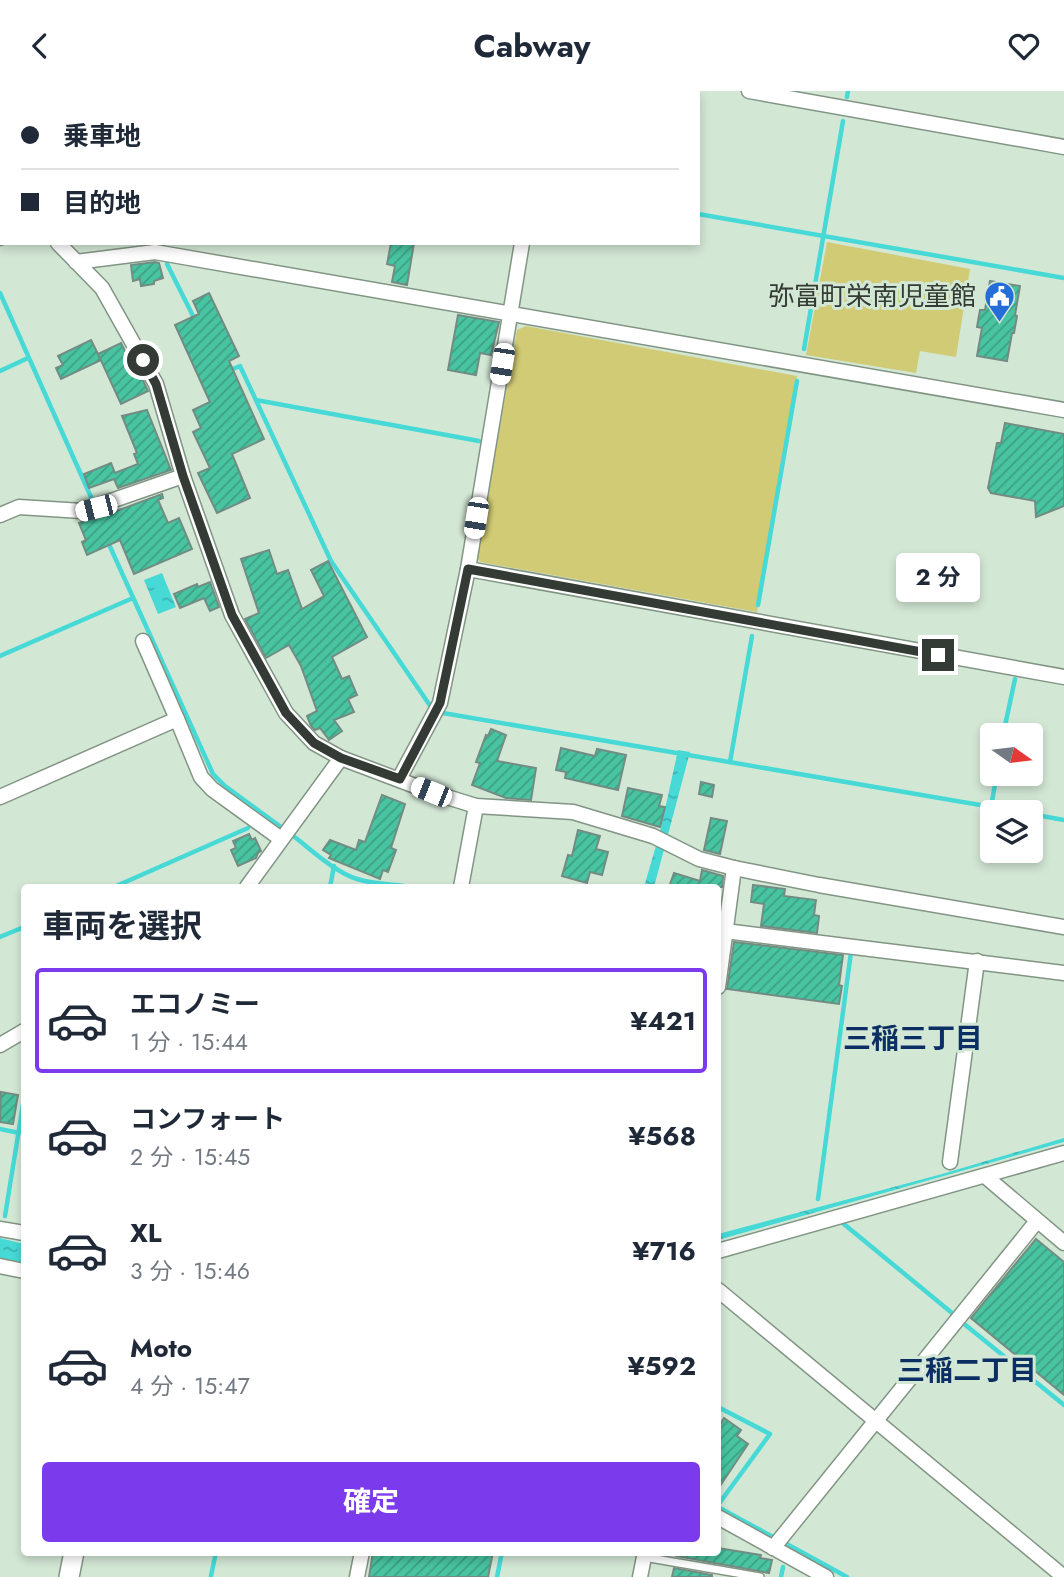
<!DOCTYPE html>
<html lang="ja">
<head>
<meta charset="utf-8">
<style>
  :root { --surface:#fff; --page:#f2f2f3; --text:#1f2937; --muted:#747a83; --line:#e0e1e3; --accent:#7c3aed }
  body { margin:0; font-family:Jost,"Noto Sans JP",sans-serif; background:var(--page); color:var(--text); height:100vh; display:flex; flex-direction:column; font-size:26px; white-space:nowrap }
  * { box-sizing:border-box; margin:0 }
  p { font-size:23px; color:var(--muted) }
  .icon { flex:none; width:38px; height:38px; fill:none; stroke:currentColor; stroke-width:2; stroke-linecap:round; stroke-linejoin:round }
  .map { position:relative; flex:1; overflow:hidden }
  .sheet { position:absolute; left:21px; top:793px; width:700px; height:672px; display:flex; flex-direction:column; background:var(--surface); border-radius:7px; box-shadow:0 4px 10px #0003 }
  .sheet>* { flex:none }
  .guide { position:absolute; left:0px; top:0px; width:700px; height:154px; box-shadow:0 4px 10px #0003; display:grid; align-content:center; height:154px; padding:0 21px; background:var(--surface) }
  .needle { width:46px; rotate:104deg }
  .tools { position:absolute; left:980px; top:632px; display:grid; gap:14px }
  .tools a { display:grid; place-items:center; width:63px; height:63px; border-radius:7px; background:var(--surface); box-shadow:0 4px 10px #0003; font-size:35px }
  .end { position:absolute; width:32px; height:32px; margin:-16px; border:9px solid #333b34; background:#fff; box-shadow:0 0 0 4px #fff }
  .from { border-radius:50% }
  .bubble { position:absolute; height:49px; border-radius:7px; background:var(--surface); box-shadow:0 4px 10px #0003; font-size:23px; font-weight:700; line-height:49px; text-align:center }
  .car { position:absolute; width:21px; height:42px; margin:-21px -10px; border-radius:9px; box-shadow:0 0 5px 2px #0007; background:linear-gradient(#fff 24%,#345 0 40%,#fff 0 76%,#345 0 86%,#fff 0) }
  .guide b { display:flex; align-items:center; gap:24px; height:66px; font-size:26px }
  .guide b+b { border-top:2px solid var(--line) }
  .guide i { width:18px; height:18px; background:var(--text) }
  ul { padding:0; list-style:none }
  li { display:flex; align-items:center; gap:21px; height:105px; margin:0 14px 10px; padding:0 7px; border:4px solid transparent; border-radius:7px }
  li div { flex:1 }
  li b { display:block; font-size:26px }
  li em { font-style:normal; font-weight:700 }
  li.on { border-color:var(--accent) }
  li>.icon { width:63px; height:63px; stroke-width:1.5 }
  h2 { padding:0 21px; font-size:32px; line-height:84px }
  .action { display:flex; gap:14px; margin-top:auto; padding:14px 21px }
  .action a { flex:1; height:80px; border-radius:7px; background:var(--accent); color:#fff; font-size:28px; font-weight:700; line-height:80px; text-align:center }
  header { display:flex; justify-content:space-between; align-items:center; height:91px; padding:0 21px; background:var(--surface); font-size:32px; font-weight:700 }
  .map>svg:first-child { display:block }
</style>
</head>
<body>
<header><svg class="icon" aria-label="back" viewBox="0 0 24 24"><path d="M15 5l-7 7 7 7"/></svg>Cabway<svg class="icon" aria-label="heart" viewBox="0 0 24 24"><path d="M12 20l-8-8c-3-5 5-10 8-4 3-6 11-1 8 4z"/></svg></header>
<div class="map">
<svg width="1064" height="1486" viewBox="0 0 1064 1486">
  <defs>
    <pattern id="water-ripples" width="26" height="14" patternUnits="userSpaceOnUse" patternTransform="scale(1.75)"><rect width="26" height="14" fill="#46d9d6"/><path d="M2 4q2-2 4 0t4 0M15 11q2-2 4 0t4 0" fill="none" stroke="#3bb1ae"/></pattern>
    <pattern id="building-hatch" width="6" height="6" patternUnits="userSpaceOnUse" patternTransform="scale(1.75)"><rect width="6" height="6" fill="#48c4a1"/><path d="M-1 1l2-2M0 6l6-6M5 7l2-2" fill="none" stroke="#3da084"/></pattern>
  </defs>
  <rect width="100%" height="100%" fill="#d3e7d5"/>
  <g fill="#d1cb75">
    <path d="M827,151L970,178L956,266L920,260L916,282L806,264Z"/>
    <path d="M526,235L797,285L757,521L480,471L477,466L517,239Z"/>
  </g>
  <g fill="url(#water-ripples)">
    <path d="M162,482L176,516L158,523L144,489Z"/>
    <path d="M678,659L690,661L654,796H644L660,741Z"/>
    <path d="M1064,1047V1051L718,1149V1143L942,1083Z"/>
    <path d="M0,1147L24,1153V1172L0,1167Z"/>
  </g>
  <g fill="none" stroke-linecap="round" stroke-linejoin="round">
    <g stroke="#46d9d6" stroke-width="4.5">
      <path d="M115,0V2"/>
      <path d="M847,6L848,0"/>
      <path d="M698,123L1064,187"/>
      <path d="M167,173L196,231"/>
      <path d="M0,202L91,406"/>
      <path d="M804,258L843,30"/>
      <path d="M0,280L28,267"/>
      <path d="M228,280L240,275L331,470L431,616"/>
      <path d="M256,309L479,350"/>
      <path d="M107,449L213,683L225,695L281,736"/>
      <path d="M758,514L797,290"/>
      <path d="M0,565L133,507"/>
      <path d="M443,622L1021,721"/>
      <path d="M1003,644L1015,588"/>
      <path d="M730,671L752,545"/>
      <path d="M991,716L997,682"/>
      <path d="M1031,723L1064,729"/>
      <path d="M292,744C312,759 333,780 357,788C375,794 394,793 412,796"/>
      <path d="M114,796L248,737"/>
      <path d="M330,796L334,775"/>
      <path d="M0,846L24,836"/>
      <path d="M0,1038L19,1042"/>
      <path d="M818,1108L851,861"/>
      <path d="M5,1125L24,1007"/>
      <path d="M839,1129L952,1222"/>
      <path d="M963,1232L1064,1314"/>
      <path d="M718,1316L770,1343L718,1414"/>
      <path d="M718,1416L773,1446"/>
      <path d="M785,1452L847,1486"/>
      <path d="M211,1485L216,1461"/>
      <path d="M497,1486L502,1461"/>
      <path d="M781,1486L783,1476"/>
    </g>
  </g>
  <g fill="url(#building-hatch)" stroke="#738c83" stroke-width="2">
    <path d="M391,152H414L407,194L392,191L395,175L387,173Z"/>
    <path d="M155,171L159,172L163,187L154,190V193L141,195L140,188L133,190L131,174Z"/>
    <path d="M990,190L1020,195L1015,224L1017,225L1014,242H1012L1007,270L977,265L982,237L977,236L980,219H985Z"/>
    <path d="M209,202L239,265L229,270L264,348L232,363L250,407L217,422L198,382L210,377L193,341L201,337L193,319L210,311L175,234L199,223L193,210Z"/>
    <path d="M458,224L499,231L491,264L480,262L476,284L448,279Z"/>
    <path d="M91,249L101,269L61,288L56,277L63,274L58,265Z"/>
    <path d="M121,252L138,287L141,285L148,300L121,313L98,263Z"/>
    <path d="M147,319L171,379L118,397L114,388L89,397L84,383L111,372L115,382L138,373L134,363L137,362L122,325Z"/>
    <path d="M1005,332L1064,343V415L1036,426L1035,410L991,402L988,397L997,352H1001Z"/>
    <path d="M162,403L163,407L158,409L168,432L179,427L192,458L134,483L120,449L87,464L82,451L86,449L79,432L94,426L95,428Z"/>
    <path d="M269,459L277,483L288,479L302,518L324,505L311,479L328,470L367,546L332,566L342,588L349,585L357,604L348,608L354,621L334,629L342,640L329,649L320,637L315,639L311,635L307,625L317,620L301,575L289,554L266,567L245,528L259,522L241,468Z"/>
    <path d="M210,491L219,516L210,520L204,507L180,517L174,503L197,493L198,496Z"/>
    <path d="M491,638L506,644L497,670L536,677L531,709L506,707L472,694L480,672L476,671L486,644L488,645Z"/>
    <path d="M561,657L595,665L597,658L626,664L618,699L565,687L566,681L556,679Z"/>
    <path d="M701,691L714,694L712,706L699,703Z"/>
    <path d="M628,697L662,704L659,715L665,716L660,736L622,725Z"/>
    <path d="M382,704L405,713L391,757L396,759L388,781L383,779L380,788L329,767L331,764L323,759L330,749L356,759L359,749L365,751Z"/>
    <path d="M711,727L727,730L720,763L704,759Z"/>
    <path d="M578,739L600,745L596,758L608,761L602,784L590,781L587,792L562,785L568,764L572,765Z"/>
    <path d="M249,743L252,749L255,747L261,760L258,762L256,767L238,775L231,759L236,757L233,750Z"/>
    <path d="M702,779L723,785L722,796H669L674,782L700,790Z"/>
    <path d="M753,794L785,798L784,805L816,809L814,824L819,825L817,842L761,835L764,813L751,811Z"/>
    <path d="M734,851L843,864L839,894L842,895L839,913L727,898Z"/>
    <path d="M1,1001L18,1004L13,1033L0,1031Z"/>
    <path d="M1036,1148L1064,1171V1304L971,1227Z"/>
    <path d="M724,1327L741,1339L737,1345L748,1353L718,1398V1337Z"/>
    <path d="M718,1457L761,1464L760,1467L772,1469L769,1482L676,1465V1461H718Z"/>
    <path d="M373,1461H493L488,1486H369Z"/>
    <path d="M674,1477L712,1484V1486H672Z"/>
  </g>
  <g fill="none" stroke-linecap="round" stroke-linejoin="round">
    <defs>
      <path id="lane" d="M644,1466L760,1486"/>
      <g id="street">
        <path d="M749,0L1064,56"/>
        <path d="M548,2V0"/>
        <path d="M0,77L2,79"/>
        <path d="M0,147L2,146"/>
        <path d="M58,152L102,197L156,293L183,385L232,524L286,622L314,652L341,667L431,701L476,715L573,721L653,745L699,768L734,777L819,794L1064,836"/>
        <path d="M76,171L155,161L1064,319"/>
        <path d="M0,424L19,416L82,420L183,385"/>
        <path d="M468,478L1064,586"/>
        <path d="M143,550L177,628"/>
        <path d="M399,688L440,612L468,478L522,152"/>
        <path d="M0,706L177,628L201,686L212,698L281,748"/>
        <path d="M247,796L341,667"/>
        <path d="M461,796L476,715"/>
        <path d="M725,840L1064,882"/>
        <path d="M718,896L734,777"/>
        <path d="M0,954L24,940"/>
        <path d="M950,1071L977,870"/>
        <path d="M985,1085L1064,1152"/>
        <path d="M0,1138L24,1142"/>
        <path d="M718,1160L1064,1062"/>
        <path d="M0,1175L24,1180"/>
        <path d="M718,1199L1064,1486"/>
        <path d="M718,1426L826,1486"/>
        <path d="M773,1457L1037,1130"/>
        <path d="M357,1486L362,1461"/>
        <path d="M640,1486L645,1461"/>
      </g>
      <path id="secondary" d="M69,1486L74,1461"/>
    </defs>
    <use href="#lane" stroke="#829584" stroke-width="10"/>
    <use href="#street" stroke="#829584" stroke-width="17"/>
    <use href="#secondary" stroke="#829584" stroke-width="22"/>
    <use href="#lane" stroke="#fff" stroke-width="7"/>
    <use href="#street" stroke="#fff" stroke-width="14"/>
    <use href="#secondary" stroke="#fff" stroke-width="19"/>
  </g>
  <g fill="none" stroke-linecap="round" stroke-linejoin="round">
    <path stroke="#333b34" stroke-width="9" d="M143,269L156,293L183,385L232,524L286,622L314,652L341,667L400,688L440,612L468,478L938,564"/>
  </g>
  <defs>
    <symbol id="civic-pin" viewBox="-11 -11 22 30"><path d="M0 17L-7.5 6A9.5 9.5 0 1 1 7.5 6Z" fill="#256dd9" stroke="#d3e7d5"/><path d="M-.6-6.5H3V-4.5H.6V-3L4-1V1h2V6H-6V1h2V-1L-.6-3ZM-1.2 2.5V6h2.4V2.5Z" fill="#fff"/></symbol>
  </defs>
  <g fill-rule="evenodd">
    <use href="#civic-pin" x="982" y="188" width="35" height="47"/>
  </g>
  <g text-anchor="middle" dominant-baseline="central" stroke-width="6" stroke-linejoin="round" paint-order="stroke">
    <g font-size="26" fill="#333b34" stroke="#d3e7d5" text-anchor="end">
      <text x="976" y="205">弥富町栄南児童館</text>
    </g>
    <g font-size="28" font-weight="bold" fill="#0c2f63" stroke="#d3e7d5">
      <text x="913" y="947">三稲三丁目</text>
      <text x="967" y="1279">三稲二丁目</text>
    </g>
  </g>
</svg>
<div class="tools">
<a><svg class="needle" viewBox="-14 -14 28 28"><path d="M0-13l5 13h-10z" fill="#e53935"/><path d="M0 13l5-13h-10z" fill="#747a83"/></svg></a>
<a><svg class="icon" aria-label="layers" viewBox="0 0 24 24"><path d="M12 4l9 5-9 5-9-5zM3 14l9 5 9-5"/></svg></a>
</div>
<i class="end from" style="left:143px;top:269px"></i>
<i class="end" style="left:938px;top:564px"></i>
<div class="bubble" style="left:896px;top:462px;width:84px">2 分</div>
<i class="car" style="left:502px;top:273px;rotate:189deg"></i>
<i class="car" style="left:96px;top:417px;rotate:256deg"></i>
<i class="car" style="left:476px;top:427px;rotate:189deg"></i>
<i class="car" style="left:431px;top:701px;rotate:292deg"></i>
<div class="guide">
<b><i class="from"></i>乗車地</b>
<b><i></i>目的地</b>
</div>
<section class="sheet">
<h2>車両を選択</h2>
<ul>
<li class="on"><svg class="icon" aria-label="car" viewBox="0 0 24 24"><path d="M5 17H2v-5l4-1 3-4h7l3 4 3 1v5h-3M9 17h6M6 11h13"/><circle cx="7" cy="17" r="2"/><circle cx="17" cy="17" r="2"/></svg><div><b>エコノミー</b><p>1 分 · 15:44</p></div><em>¥421</em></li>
<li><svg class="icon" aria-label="car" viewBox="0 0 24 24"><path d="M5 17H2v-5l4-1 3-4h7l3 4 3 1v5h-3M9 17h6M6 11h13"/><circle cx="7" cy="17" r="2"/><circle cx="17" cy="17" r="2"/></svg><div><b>コンフォート</b><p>2 分 · 15:45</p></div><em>¥568</em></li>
<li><svg class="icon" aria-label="car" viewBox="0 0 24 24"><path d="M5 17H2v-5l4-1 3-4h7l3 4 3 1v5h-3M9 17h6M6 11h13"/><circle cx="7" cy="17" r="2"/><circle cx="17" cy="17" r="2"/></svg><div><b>XL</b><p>3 分 · 15:46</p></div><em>¥716</em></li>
<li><svg class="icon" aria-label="car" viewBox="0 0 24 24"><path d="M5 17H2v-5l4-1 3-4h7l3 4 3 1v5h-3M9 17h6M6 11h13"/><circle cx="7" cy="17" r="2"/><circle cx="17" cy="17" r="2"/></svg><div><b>Moto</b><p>4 分 · 15:47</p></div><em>¥592</em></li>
</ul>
<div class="action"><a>確定</a></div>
</section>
</div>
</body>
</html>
